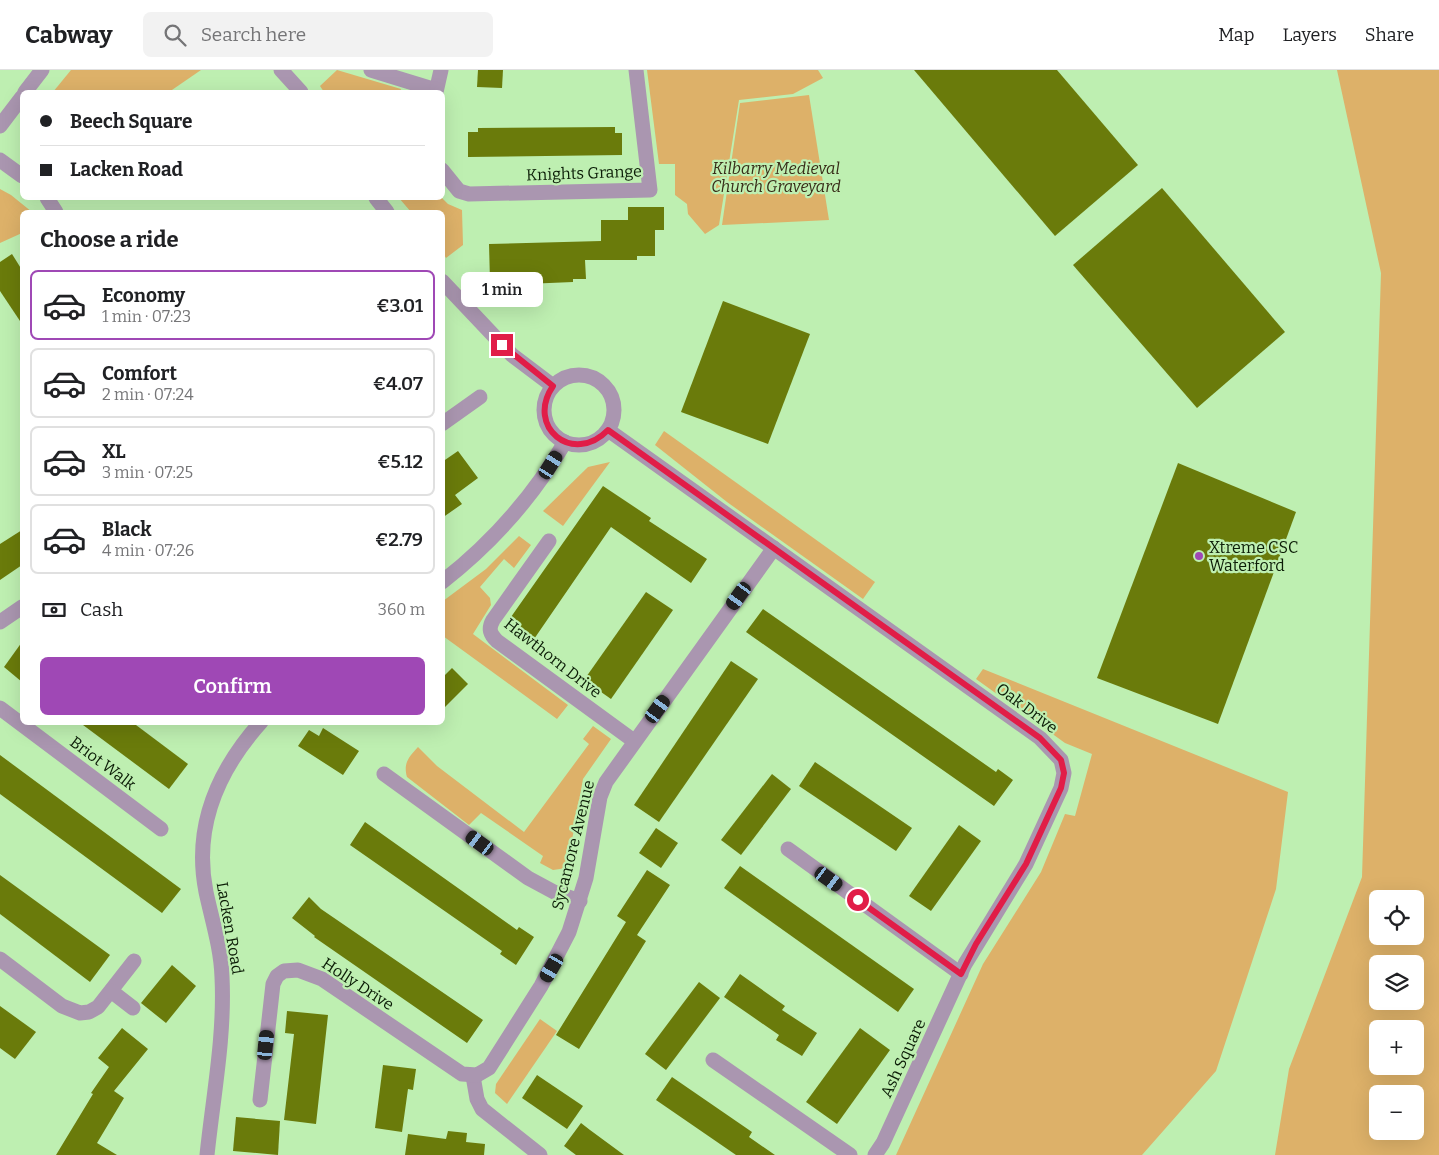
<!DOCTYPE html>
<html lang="en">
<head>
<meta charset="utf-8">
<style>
  :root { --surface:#fff; --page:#f2f2f2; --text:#202124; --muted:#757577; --line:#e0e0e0; --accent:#9f48b5 }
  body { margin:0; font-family:Bitter,serif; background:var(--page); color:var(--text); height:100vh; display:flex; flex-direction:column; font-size:19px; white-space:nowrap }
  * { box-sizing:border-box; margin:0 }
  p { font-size:16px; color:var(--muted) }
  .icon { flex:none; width:28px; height:28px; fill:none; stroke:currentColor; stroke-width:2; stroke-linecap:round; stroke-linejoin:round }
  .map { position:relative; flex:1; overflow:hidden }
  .side { position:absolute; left:20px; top:140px; width:425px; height:515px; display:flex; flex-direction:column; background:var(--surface); border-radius:8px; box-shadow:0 5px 20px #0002 }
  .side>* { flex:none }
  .hud { position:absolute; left:20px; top:20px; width:425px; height:110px; border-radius:8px; box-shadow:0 5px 20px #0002; display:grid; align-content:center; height:110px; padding:0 20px; background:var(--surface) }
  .controls { position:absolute; left:1369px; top:820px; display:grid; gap:10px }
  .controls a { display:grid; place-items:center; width:55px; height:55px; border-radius:8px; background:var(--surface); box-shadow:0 5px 20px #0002; font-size:25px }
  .end { position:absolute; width:22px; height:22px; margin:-11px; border:6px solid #e11d48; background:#fff; box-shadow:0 0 0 2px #fff }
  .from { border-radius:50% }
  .bubble { position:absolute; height:35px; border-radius:8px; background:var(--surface); box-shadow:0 5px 20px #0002; font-size:16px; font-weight:600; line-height:35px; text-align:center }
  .car { position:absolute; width:15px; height:30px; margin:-15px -8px; border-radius:6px; box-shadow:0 0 4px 1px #0007; background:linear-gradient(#222 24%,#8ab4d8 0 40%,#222 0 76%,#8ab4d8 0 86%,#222 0) }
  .hud b { display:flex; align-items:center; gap:18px; height:48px; font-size:19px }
  .hud b+b { border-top:1px solid var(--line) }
  .hud i { width:12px; height:12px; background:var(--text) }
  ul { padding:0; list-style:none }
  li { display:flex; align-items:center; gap:15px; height:70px; margin:0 10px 8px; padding:0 10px; border:2px solid var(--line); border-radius:8px }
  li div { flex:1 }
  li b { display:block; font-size:19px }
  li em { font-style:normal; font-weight:600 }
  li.selected { border-color:var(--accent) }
  li>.icon { width:45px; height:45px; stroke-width:1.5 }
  h2 { padding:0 20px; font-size:22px; line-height:60px }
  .pay { display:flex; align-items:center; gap:12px; height:55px; padding:0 20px; font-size:19px }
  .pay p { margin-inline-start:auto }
  .primary-button { display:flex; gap:10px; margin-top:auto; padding:10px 20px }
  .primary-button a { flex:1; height:58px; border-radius:8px; background:var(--accent); color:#fff; font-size:20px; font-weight:600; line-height:58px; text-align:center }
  header { display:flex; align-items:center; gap:30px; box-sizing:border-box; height:70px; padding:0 25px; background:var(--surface); border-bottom:1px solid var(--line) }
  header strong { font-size:24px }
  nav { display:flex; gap:28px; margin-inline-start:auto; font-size:18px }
  .search { width:350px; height:45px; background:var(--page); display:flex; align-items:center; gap:12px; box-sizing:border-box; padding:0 18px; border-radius:8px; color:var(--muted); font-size:19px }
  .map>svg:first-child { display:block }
</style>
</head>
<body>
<header>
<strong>Cabway</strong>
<div class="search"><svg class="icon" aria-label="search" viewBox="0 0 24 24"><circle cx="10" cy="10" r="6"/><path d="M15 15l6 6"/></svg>Search here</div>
<nav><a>Map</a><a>Layers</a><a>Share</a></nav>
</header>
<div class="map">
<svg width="1439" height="1085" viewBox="0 0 1439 1085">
  <rect width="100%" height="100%" fill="#beefb1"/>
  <g fill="#ddb169" fill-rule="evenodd">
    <path d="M71,0H201L169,22H53Z"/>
    <path d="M337,0L401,19L400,22H324L320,16Z"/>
    <path d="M647,0H818L823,8L793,24L739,30L719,155L705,164L688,144L687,134L675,125V94H659Z"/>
    <path d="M1337,0H1439V1085H1275L1289,999L1362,807L1381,203ZM1378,829H1415V866H1378ZM1378,894H1415V931H1378ZM1378,959H1415V996H1378ZM1378,1024H1415V1061H1378Z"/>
    <path d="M809,25L829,150L722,155L740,33Z"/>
    <path d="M0,119L11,125L32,142H22V163L0,173Z"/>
    <path d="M399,128H442L448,134L462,140L463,175L446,188L443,183L442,142H411Z"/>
    <path d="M664,361L875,512L863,529L727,432L655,375Z"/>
    <path d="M610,392L563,456L543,441L588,397Z"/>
    <path d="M519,466L531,475L514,498L504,489L480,517L490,528L491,535L473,564L568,635L557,649L443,566V531L486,499Z"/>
    <path d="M983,599L1288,722L1276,819L1216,1001L1142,1085H896L983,894L1041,802L1065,744L1075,746L1092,684L1065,673L976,609Z"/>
    <path d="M593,656L611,669L583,709L567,798L553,800L540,793L543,786L481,743L469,755L407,707C403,693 409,687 418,677L437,696L524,762L589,674L583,669Z"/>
    <path d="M540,949L557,961L507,1034L495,1023L496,1014Z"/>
  </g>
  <g fill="#6a7b0b">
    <path d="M478,0H503L502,18L477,17Z"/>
    <path d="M914,0H1057L1138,95L1055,166Z"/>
    <path d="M615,57V63H622V85L468,87V62H478V58Z"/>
    <path d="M1162,118L1285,262L1197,338L1073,195Z"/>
    <path d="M628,137H664V160H655V186H637V190H585L586,209H573V212L504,215V211H490L489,174L601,171V150H628Z"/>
    <path d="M12,184L22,200V254L0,221V192Z"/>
    <path d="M723,231L810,264L768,374L681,342Z"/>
    <path d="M458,381L478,408L455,425L462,434L442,448V392Z"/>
    <path d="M1178,393L1296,442L1218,654L1097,608Z"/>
    <path d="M603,416L651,448L649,451L707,489L691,513L611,457L532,572L506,554Z"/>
    <path d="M22,460V495L0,510V474Z"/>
    <path d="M646,522L673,540L611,629L584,610Z"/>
    <path d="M763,539L996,702L998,699L1013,710L994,736L746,562Z"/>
    <path d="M22,572V612L4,597Z"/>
    <path d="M731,591L758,609L659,752L634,735Z"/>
    <path d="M452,598L468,614L442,640V608Z"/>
    <path d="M79,652H132L188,694L169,719Z"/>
    <path d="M323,658L359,681L343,705L298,676L309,660L319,666Z"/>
    <path d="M0,685L181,819L162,843L0,724Z"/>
    <path d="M815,692L912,758L896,781L799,716Z"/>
    <path d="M772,704L791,719L741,785L721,770Z"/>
    <path d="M365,752L517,860L519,857L534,867L516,895L500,884L502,881L350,775Z"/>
    <path d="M959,755L981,771L931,841L909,826Z"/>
    <path d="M656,758L678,773L661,798L639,783Z"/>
    <path d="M740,796L914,919L898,942L724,818Z"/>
    <path d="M647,800L670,815L637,865L646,871L579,979L556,965L626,852L617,846Z"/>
    <path d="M0,805L110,885L90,912L0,844Z"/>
    <path d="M309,827L321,839L483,950L467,973L314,867L315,866L292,848Z"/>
    <path d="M172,895L196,916L166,953L141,933Z"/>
    <path d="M740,904L785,936L782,940L817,963L802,986L776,970L779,965L724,927Z"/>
    <path d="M699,912L720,928L666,1000L645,984Z"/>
    <path d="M0,936L36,962L15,989L0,978Z"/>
    <path d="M287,941L328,945L316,1054L284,1050L294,964L285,963Z"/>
    <path d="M122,958L148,979L114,1021L124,1028L97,1073L117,1085H56L93,1024L91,1023L109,997L98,988Z"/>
    <path d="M860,958L890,980L837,1054L806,1032Z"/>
    <path d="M383,995L416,999L413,1020L408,1019L402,1062L375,1058Z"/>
    <path d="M537,1005L583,1036L567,1059L522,1028Z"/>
    <path d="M672,1007L752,1062L749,1067L775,1085H736L656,1030Z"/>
    <path d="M236,1047L280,1051L278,1085L233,1081Z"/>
    <path d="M581,1053L590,1060L624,1085H576L564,1076Z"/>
    <path d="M448,1061L467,1063L466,1072L485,1074L484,1085H405L408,1064L446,1069Z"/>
  </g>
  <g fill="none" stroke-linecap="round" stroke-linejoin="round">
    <g stroke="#aa96b0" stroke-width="15">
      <path d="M281,0L301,22"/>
      <path d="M371,0L436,20"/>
      <path d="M436,22L441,0"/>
      <path d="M0,90L22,106"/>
      <path d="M442,100L459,121L469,124L650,120L636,0"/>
      <path d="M47,128L56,142"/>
      <path d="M376,128L387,142"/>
      <path d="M442,211L512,285L553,316"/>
      <circle cx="579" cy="340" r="35"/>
      <path d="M442,354L480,327"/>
      <path d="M608,360L1040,668L1061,690L1064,703L1061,718L1026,794L965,894L883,1073L875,1085"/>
      <path d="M549,471L493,550C488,559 490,564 497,571L634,671"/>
      <path d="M442,512C492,473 533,427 565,372"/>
      <path d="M0,552L22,537"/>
      <path d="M0,638L161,759"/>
      <path d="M384,704L528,808L554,822L580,831"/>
      <path d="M788,779L961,904"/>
      <path d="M0,889L62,936L80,943L89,942L98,937L134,891"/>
      <path d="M111,921L133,938"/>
      <path d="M713,990L850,1085"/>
      <path d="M473,1006L477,1029L482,1039L540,1085"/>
      <path d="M260,1030L273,914L277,906L284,901L298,900L322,909L462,1004L477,1005L489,998L541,916L569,862L586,808L600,727L606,712L774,478"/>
      <path d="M207,1085C213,1027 225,966 222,907C221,878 212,850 206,822C193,757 218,700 261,652"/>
    </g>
    <g stroke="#aa96b0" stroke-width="15">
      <path d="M25,22L42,0"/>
      <path d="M0,56L22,27"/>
    </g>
  </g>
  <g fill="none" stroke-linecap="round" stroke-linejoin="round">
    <path stroke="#e11d48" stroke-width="6" d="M502,275L553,316C525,357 573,396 608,360L1040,668L1061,690L1064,703L1061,718L1026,794L976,874L961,904L858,830"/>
  </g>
  <circle fill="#9f48b5" stroke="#beefb1" stroke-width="2" cx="1199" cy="486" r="5"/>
  <g text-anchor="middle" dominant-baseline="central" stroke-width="4.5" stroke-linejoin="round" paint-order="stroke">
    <g font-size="16" font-style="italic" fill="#382c18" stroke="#beefb1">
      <text x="776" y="98">Kilbarry Medieval<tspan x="776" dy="18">Church Graveyard</tspan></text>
    </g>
    <g font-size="16" fill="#0b1c06" stroke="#beefb1">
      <text transform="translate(584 103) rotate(-2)">Knights Grange</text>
      <text transform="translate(553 588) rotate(38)">Hawthorn Drive</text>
      <text transform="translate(1027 638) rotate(37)">Oak Drive</text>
      <text transform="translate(103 693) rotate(37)">Briot Walk</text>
      <text transform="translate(573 775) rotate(-76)">Sycamore Avenue</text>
      <text transform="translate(230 858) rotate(80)">Lacken Road</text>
      <text transform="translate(358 914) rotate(33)">Holly Drive</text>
      <text transform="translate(903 988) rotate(-65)">Ash Square</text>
    </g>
    <g font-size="16" fill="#0b1c06" stroke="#beefb1" text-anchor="start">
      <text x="1209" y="477">Xtreme CSC<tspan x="1209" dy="18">Waterford</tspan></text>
    </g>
  </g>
</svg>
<div class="controls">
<a><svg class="icon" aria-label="locate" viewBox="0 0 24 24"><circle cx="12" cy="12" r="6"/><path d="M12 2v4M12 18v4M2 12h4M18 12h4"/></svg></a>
<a><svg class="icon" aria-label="layers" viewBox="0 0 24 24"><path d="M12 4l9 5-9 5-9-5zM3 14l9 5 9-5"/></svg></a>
<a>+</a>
<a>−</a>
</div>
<i class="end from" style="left:858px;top:830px"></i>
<i class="end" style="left:502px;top:275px"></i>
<div class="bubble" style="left:461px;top:202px;width:82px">1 min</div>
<i class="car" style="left:551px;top:395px;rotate:32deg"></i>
<i class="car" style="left:739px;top:526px;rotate:216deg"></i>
<i class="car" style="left:658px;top:639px;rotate:36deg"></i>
<i class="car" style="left:480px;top:773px;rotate:306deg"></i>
<i class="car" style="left:829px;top:809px;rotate:126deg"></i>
<i class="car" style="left:552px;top:898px;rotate:210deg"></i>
<i class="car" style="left:266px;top:975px;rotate:6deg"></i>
<div class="hud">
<b><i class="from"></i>Beech Square</b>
<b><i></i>Lacken Road</b>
</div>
<section class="side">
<h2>Choose a ride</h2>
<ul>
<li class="selected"><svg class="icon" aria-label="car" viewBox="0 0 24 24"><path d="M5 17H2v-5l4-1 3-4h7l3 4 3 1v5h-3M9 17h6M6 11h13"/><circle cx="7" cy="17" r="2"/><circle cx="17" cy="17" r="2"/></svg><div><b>Economy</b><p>1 min · 07:23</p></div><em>€3.01</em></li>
<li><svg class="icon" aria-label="car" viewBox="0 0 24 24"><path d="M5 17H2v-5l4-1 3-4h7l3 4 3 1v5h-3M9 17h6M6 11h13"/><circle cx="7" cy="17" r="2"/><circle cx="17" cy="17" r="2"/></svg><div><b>Comfort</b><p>2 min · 07:24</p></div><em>€4.07</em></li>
<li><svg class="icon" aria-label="car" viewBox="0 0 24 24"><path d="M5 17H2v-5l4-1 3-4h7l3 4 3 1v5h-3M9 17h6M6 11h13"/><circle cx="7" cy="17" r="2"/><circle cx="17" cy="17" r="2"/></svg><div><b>XL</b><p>3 min · 07:25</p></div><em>€5.12</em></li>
<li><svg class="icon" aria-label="car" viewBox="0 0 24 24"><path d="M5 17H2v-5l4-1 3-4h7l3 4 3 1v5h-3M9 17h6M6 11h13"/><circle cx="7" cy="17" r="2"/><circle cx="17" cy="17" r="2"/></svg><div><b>Black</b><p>4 min · 07:26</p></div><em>€2.79</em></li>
</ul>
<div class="pay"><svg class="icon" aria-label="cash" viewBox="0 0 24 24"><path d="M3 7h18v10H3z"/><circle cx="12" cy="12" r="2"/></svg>Cash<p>360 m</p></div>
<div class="primary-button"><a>Confirm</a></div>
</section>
</div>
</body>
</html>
